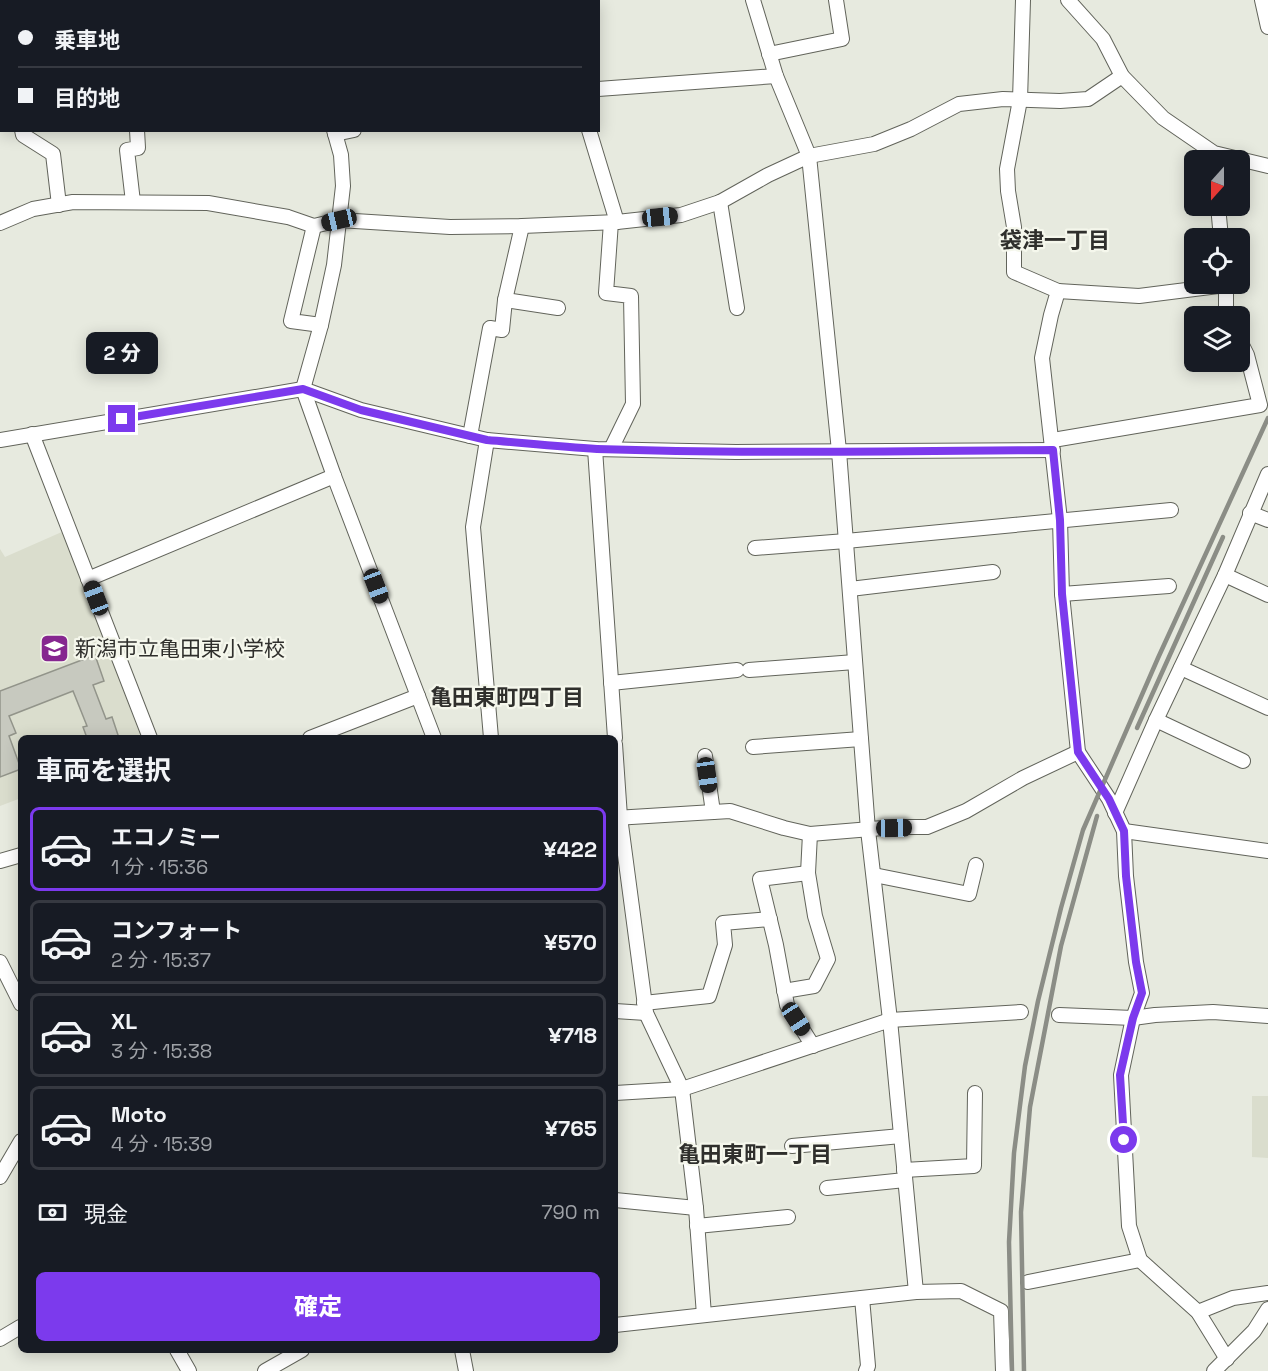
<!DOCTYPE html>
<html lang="ja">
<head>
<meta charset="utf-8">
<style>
  :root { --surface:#171b24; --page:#242831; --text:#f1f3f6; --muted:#9ea1a6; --line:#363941; --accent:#7c3aed }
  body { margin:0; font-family:"Space Grotesk","Noto Sans JP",sans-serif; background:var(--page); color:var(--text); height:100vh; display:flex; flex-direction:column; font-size:22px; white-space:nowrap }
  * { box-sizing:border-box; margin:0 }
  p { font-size:20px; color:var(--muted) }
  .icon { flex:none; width:33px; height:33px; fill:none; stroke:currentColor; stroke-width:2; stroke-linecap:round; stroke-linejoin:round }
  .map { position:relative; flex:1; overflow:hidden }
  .sheet { position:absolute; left:18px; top:735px; width:600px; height:618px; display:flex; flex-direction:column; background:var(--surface); border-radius:9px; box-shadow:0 3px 15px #0003 }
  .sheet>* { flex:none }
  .top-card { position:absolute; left:0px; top:0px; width:600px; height:132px; box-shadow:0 3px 15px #0003; display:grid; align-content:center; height:132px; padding:0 18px; background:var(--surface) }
  .needle { width:39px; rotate:201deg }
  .fabs { position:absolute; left:1184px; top:150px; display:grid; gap:12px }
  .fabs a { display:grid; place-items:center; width:66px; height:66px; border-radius:9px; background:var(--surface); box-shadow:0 3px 15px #0003; font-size:30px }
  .end { position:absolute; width:27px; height:27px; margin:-14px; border:8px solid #7c3aed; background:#fff; box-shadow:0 0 0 3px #fff }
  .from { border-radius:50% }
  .bubble { position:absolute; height:42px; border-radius:9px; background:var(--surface); box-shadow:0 3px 15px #0003; font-size:20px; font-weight:800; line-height:42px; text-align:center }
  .car { position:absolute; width:18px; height:36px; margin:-18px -9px; border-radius:8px; box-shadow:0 0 4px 2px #0007; background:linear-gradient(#222 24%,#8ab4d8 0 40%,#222 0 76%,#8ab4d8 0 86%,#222 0) }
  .top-card b { display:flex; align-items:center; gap:21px; height:57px; font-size:22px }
  .top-card b+b { border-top:2px solid var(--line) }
  .top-card i { width:15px; height:15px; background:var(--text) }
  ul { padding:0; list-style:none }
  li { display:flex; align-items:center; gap:18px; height:84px; margin:0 12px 9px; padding:0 6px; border:3px solid var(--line); border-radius:9px }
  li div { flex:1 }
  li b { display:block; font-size:22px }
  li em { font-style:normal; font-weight:800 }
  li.active { border-color:var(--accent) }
  li>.icon { width:54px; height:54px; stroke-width:1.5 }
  h2 { padding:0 18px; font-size:27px; line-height:72px }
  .pay { display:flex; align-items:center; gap:15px; height:66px; padding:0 18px; font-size:22px }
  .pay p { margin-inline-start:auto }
  .action { display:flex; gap:12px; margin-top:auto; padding:12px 18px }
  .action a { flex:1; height:69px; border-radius:9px; background:var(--accent); color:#fff; font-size:24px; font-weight:800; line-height:69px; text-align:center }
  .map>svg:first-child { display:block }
</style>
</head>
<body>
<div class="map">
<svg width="1268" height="1371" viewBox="0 0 1268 1371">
  <rect width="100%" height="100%" fill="#e7eadf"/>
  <g fill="#daddcd">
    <path d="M64,531L141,738H21V798L0,806V549L5,557Z"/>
    <path d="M1252,1096H1268V1158L1252,1157Z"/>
  </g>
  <path fill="#c7c9bf" stroke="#92948a" stroke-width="1.5" d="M95,655L104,681L93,685L106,719L112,717L119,738H87L83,727L87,726L73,691L9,716L16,733L9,736L21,769L0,777V691Z"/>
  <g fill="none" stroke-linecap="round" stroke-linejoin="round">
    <defs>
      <g id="minor">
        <path d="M0,0H1"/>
        <path d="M224,0V2"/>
        <path d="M301,0V2"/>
        <path d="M553,0L554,2"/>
        <path d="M753,0L776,76L809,156L839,451L868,830L890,1020L916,1292"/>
        <path d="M1023,0L1020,100L1007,169L1008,191L1014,227V272L1058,291L1051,315L1042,358L1060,520L1062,594L1078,752L1109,799L1124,831L1126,876L1136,962L1142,993L1133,1018L1121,1075L1129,1226L1140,1260L1198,1312L1227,1359"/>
        <path d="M1068,0L1103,39L1122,76L1163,118L1214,153L1268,166"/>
        <path d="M1262,0L1268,27"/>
        <path d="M769,54L842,39L836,0"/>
        <path d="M598,89L776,76"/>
        <path d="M0,97H2"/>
        <path d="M0,116H2"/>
        <path d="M22,130L23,135L53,154L59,205"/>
        <path d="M334,130L341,155L343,186L334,265L321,325L303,389L334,476L434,738"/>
        <path d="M589,130L617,222"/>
        <path d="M335,134L354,130"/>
        <path d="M133,202L127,150L138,148L137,130"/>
        <path d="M720,202L737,308"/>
        <path d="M1218,206L1221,238"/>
        <path d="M611,222L606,293L631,296L633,404L611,449"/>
        <path d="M0,223L33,209L73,202L208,203L288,217L314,226L339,220L450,227L522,226L617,222L681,215L720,202L768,175L809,156L874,144L911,129L959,104L1003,99L1060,101L1088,99L1122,76"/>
        <path d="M314,226L291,321L321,325"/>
        <path d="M1226,284V312L1228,316"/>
        <path d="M1058,291L1139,296L1226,285"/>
        <path d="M505,300L558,308"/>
        <path d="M32,434L150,738"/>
        <path d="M470,436L490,328L502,330L505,300L522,226"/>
        <path d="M0,440L303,389L361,410L487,440L595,449L736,452L1053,450"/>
        <path d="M487,440L473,527L491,738"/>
        <path d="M1053,440L1260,405L1247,355L1239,339"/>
        <path d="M595,449L615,738"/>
        <path d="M1250,513L1268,520"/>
        <path d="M755,548L846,541L1171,510"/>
        <path d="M1225,575L1268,595"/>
        <path d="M88,579L334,476"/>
        <path d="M850,589L993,572"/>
        <path d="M1062,594L1169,586"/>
        <path d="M1181,668L1268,708"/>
        <path d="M749,670L855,662"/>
        <path d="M611,683L737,670"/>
        <path d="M1156,720L1243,761"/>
        <path d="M310,738L418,696"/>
        <path d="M615,744L620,817L646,1013L682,1089L696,1208L704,1315"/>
        <path d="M753,747L861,739"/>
        <path d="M705,756L713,812"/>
        <path d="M1115,813L1156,720L1225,575L1268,474"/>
        <path d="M615,818L730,811L784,828L810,834L895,827H927L966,811L1023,778L1078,752"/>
        <path d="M1124,831L1268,851"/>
        <path d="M0,861L21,855"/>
        <path d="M808,873L760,879L776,945L787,1005L813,1046"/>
        <path d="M874,875L969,894L976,865"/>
        <path d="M0,962L21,1004"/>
        <path d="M784,991L814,986L828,959L815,916L808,873L810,834"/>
        <path d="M644,1003L709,996L725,945L723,923L770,919"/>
        <path d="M615,1011L646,1013"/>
        <path d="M1059,1015L1133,1018L1155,1015L1213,1012L1268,1016"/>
        <path d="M615,1093L682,1089L890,1020L1021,1012"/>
        <path d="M792,1146L901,1136"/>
        <path d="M904,1170L974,1166L975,1093"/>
        <path d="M0,1177L21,1141"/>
        <path d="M827,1188L905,1180"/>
        <path d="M615,1200L696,1208"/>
        <path d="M697,1226L788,1217"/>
        <path d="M1028,1282L1140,1260"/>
        <path d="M862,1298L868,1366L866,1371"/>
        <path d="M1198,1312L1233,1298L1268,1293"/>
        <path d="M615,1325L916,1292L961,1291L1001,1311L1003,1371"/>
        <path d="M0,1339L20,1327"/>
        <path d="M177,1350L189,1371"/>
        <path d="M462,1350L466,1371"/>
        <path d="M265,1371L302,1350"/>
        <path d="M1214,1371L1254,1331L1268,1309"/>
      </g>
    </defs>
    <use href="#minor" stroke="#62645b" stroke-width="16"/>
    <use href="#minor" stroke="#fff" stroke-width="14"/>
    <g stroke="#8b8d86" stroke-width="4.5">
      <path d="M1137,728L1223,537"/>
      <path d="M1012,1371L1009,1242L1014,1153L1025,1066L1038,1001L1061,908L1083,830L1158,658L1268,418"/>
      <path d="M1024,1371L1021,1212L1030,1107L1061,946L1097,816"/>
    </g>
  </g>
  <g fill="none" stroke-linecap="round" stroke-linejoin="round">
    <path stroke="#7c3aed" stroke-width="8" d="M122,419L303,389L361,410L487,440C524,443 560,447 597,449C749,454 901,451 1053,450L1060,520L1062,594L1078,752L1109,799L1124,831L1126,876L1136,962L1142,993L1133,1018L1120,1075L1124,1140"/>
  </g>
  <defs>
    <symbol id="school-square" viewBox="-11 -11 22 22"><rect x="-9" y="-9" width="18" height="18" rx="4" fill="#862690" stroke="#f5f7ec"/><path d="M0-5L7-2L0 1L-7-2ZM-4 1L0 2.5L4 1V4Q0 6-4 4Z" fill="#fff"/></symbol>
  </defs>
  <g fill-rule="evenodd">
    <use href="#school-square" x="38" y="632" width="33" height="33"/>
  </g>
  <g text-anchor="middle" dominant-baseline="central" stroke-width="4.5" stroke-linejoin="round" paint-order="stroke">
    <g font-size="21" fill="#2f2f2c" stroke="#f5f7ec" text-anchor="start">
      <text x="75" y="648">新潟市立亀田東小学校</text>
    </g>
    <g font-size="22" font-weight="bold" fill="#2f2f2c" stroke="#f5f7ec">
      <text x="1055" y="240">袋津一丁目</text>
      <text x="507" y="697">亀田東町四丁目</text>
      <text x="755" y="1154">亀田東町一丁目</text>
    </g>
  </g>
</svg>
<div class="fabs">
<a><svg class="needle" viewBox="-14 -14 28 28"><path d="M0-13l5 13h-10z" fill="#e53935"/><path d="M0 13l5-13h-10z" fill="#9ea1a6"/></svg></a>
<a><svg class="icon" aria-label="locate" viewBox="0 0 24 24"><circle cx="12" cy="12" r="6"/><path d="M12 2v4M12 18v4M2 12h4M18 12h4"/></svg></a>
<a><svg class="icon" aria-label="layers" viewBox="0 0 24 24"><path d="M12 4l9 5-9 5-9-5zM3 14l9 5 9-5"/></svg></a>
</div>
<i class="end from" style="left:1124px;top:1140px"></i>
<i class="end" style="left:122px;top:419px"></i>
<div class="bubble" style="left:86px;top:332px;width:72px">2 分</div>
<i class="car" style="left:660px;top:217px;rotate:84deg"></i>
<i class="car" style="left:339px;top:220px;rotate:257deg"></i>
<i class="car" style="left:376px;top:586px;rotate:159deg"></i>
<i class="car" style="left:96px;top:598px;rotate:339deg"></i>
<i class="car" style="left:707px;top:775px;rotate:172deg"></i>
<i class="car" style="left:894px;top:828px;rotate:89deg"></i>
<i class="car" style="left:796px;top:1019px;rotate:147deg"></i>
<div class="top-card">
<b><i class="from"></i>乗車地</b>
<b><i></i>目的地</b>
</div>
<section class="sheet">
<h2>車両を選択</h2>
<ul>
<li class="active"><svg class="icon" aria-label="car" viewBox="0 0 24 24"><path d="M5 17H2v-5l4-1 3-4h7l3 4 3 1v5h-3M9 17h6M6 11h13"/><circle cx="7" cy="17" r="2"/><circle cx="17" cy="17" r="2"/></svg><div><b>エコノミー</b><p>1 分 · 15:36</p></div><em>¥422</em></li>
<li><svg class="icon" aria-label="car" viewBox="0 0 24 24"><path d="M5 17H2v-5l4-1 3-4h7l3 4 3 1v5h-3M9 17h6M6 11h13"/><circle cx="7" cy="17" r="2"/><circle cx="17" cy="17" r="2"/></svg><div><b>コンフォート</b><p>2 分 · 15:37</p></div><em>¥570</em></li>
<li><svg class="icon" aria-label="car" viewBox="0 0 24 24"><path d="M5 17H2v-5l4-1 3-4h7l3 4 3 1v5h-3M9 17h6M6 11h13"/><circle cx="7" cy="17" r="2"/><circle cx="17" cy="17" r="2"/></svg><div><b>XL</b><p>3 分 · 15:38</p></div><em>¥718</em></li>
<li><svg class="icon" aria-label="car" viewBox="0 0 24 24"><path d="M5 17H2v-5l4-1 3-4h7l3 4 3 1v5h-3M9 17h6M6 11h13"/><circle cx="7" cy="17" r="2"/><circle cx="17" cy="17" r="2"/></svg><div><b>Moto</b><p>4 分 · 15:39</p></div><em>¥765</em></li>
</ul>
<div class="pay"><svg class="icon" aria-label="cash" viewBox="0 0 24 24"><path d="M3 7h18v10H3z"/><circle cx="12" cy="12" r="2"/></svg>現金<p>790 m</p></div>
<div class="action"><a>確定</a></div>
</section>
</div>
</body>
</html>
